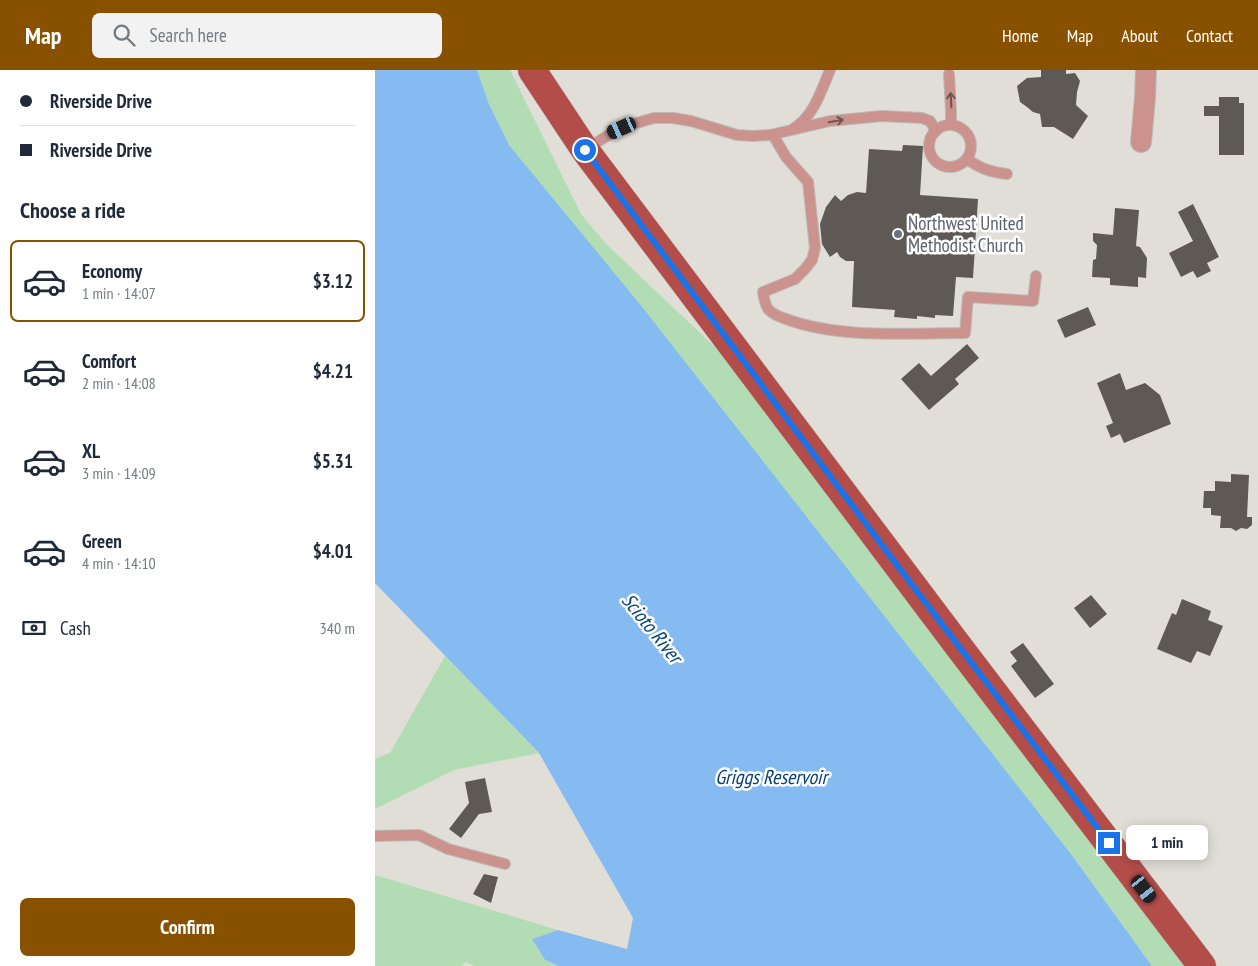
<!DOCTYPE html>
<html lang="en">
<head>
<meta charset="utf-8">
<style>
  :root { --surface:#fff; --page:#f2f2f3; --text:#1f2937; --muted:#747a83; --line:#e0e1e3; --accent:#885100 }
  body { margin:0; font-family:"PT Sans Narrow",sans-serif; background:var(--page); color:var(--text); height:100vh; display:flex; flex-direction:column; font-size:19px; white-space:nowrap }
  * { box-sizing:border-box; margin:0 }
  p { font-size:16px; color:var(--muted) }
  .icon { flex:none; width:28px; height:28px; fill:none; stroke:currentColor; stroke-width:2; stroke-linecap:round; stroke-linejoin:round }
  .map { position:relative; flex:1; overflow:hidden }
  .panel { display:flex; flex-direction:column; background:var(--surface); width:375px }
  .panel>* { flex:none }
  .hud { display:grid; align-content:center; height:110px; padding:0 20px; background:var(--surface) }
  .end { position:absolute; width:22px; height:22px; margin:-11px; border:6px solid #1a73e8; background:#fff; box-shadow:0 0 0 2px #fff }
  .from { border-radius:50% }
  .bubble { position:absolute; height:35px; border-radius:8px; background:var(--surface); box-shadow:0 2px 12px #0003; font-size:16px; font-weight:700; line-height:35px; text-align:center }
  .car { position:absolute; width:15px; height:30px; margin:-15px -8px; border-radius:6px; box-shadow:0 0 4px 1px #0007; background:linear-gradient(#222 24%,#8ab4d8 0 40%,#222 0 76%,#8ab4d8 0 86%,#222 0) }
  .hud b { display:flex; align-items:center; gap:18px; height:48px; font-size:19px }
  .hud b+b { border-top:1px solid var(--line) }
  .hud i { width:12px; height:12px; background:var(--text) }
  ul { padding:0; list-style:none }
  li { display:flex; align-items:center; gap:15px; height:82px; margin:0 10px 8px; padding:0 10px; border:2px solid transparent; border-radius:8px }
  li div { flex:1 }
  li b { display:block; font-size:19px }
  li em { font-style:normal; font-weight:700 }
  li.current { border-color:var(--accent) }
  li>.icon { width:45px; height:45px; stroke-width:1.5 }
  h2 { padding:0 20px; font-size:22px; line-height:60px }
  .pay { display:flex; align-items:center; gap:12px; height:55px; padding:0 20px; font-size:19px }
  .pay p { margin-inline-start:auto }
  .primary-button { display:flex; gap:10px; margin-top:auto; padding:10px 20px }
  .primary-button a { flex:1; height:58px; border-radius:8px; background:var(--accent); color:#fff; font-size:20px; font-weight:700; line-height:58px; text-align:center }
  header { display:flex; align-items:center; gap:30px; box-sizing:border-box; height:70px; padding:0 25px; background:var(--accent); color:#fff }
  header strong { font-size:24px }
  nav { display:flex; gap:28px; margin-inline-start:auto; font-size:18px }
  .search { width:350px; height:45px; background:var(--page); display:flex; align-items:center; gap:12px; box-sizing:border-box; padding:0 18px; border-radius:8px; color:var(--muted); font-size:19px }
  main { display:flex; flex:1; min-height:0 }
  .map>svg:first-child { display:block }
</style>
</head>
<body>
<header>
<strong>Map</strong>
<div class="search"><svg class="icon" aria-label="search" viewBox="0 0 24 24"><circle cx="10" cy="10" r="6"/><path d="M15 15l6 6"/></svg>Search here</div>
<nav><a>Home</a><a>Map</a><a>About</a><a>Contact</a></nav>
</header>
<main>
<section class="panel">
<div class="hud">
<b><i class="from"></i>Riverside Drive</b>
<b><i></i>Riverside Drive</b>
</div>
<h2>Choose a ride</h2>
<ul>
<li class="current"><svg class="icon" aria-label="car" viewBox="0 0 24 24"><path d="M5 17H2v-5l4-1 3-4h7l3 4 3 1v5h-3M9 17h6M6 11h13"/><circle cx="7" cy="17" r="2"/><circle cx="17" cy="17" r="2"/></svg><div><b>Economy</b><p>1 min · 14:07</p></div><em>$3.12</em></li>
<li><svg class="icon" aria-label="car" viewBox="0 0 24 24"><path d="M5 17H2v-5l4-1 3-4h7l3 4 3 1v5h-3M9 17h6M6 11h13"/><circle cx="7" cy="17" r="2"/><circle cx="17" cy="17" r="2"/></svg><div><b>Comfort</b><p>2 min · 14:08</p></div><em>$4.21</em></li>
<li><svg class="icon" aria-label="car" viewBox="0 0 24 24"><path d="M5 17H2v-5l4-1 3-4h7l3 4 3 1v5h-3M9 17h6M6 11h13"/><circle cx="7" cy="17" r="2"/><circle cx="17" cy="17" r="2"/></svg><div><b>XL</b><p>3 min · 14:09</p></div><em>$5.31</em></li>
<li><svg class="icon" aria-label="car" viewBox="0 0 24 24"><path d="M5 17H2v-5l4-1 3-4h7l3 4 3 1v5h-3M9 17h6M6 11h13"/><circle cx="7" cy="17" r="2"/><circle cx="17" cy="17" r="2"/></svg><div><b>Green</b><p>4 min · 14:10</p></div><em>$4.01</em></li>
</ul>
<div class="pay"><svg class="icon" aria-label="cash" viewBox="0 0 24 24"><path d="M3 7h18v10H3z"/><circle cx="12" cy="12" r="2"/></svg>Cash<p>340 m</p></div>
<div class="primary-button"><a>Confirm</a></div>
</section>
<div class="map">
<svg width="883" height="896" viewBox="0 0 883 896">
  <rect width="100%" height="100%" fill="#e1ded8"/>
  <g fill="#b2ddb4">
    <path d="M102,0H135L206,144L231,174L341,278L812,896H777L696,784L134,75L114,34Z"/>
    <path d="M70,586L164,683L79,700L0,739V689L15,683Z"/>
    <path d="M0,805L183,860L157,869L170,890L184,896H99L91,892L86,896H0Z"/>
  </g>
  <path fill="#86bbf1" d="M0,0H102L114,34L134,75L264,233L696,784L777,896H184L170,890L157,869L183,860L252,879L258,848L164,683L0,513Z"/>
  <g fill="#5f5956">
    <path d="M666,0H691V4L700,3L705,11L702,22L701,35L713,46L698,69L679,57H667L665,44L658,42L652,37L645,32L642,16L652,8L666,7Z"/>
    <path d="M844,27H864V33H869V85H844V46H829V36H844Z"/>
    <path d="M528,75L548,76L545,125L603,129L598,208L581,207L578,246L560,245V248L542,246V249L519,247L520,240L477,237L479,191H471L465,187L462,182L455,187L447,174L445,154L451,137L460,125L466,131L473,125L482,122L491,123L494,79L527,81Z"/>
    <path d="M818,134L844,187L832,193L836,201L822,208L818,201L806,207L794,183L818,171L803,142Z"/>
    <path d="M740,138L764,140L761,176L765,177L772,188L771,208L763,207V217L735,215V208L717,207L718,190L721,189L722,175L718,171V163L738,165Z"/>
    <path d="M713,237L721,255L690,268L682,250Z"/>
    <path d="M592,274L604,288L580,309L584,314L554,340L526,309L544,293L556,306Z"/>
    <path d="M745,303L751,320L770,313L785,325L796,354L749,373L745,364L736,368L731,356L738,353L722,313Z"/>
    <path d="M856,404L874,405L872,447H877V455L872,459L866,458L861,461L856,458H845L846,446L836,445V438H828L829,421H840V411L856,412Z"/>
    <path d="M716,525L732,544L715,558L699,538Z"/>
    <path d="M807,529L836,541L833,550L848,556L835,586L822,581L816,593L782,579L797,543L801,545Z"/>
    <path d="M648,573L679,614L660,628L636,596L642,591L635,582Z"/>
    <path d="M110,708L117,742L104,744L86,768L74,759L94,733L90,712Z"/>
    <path d="M109,804L123,807L116,833L98,824Z"/>
  </g>
  <g fill="none" stroke-linecap="round" stroke-linejoin="round">
    <defs>
      <g id="service">
        <path d="M574,4L576,41V55"/>
        <circle cx="575" cy="76" r="21"/>
        <path d="M418,59C439,46 446,21 455,0"/>
        <path d="M398,65L411,87L433,112L440,178L437,190L430,199L420,209L388,222C389,228 390,236 394,240C399,245 405,247 411,249C465,269 533,263 590,263L593,227L658,231L661,206"/>
        <path d="M211,79L237,63L258,54L279,48H298L316,51L362,65L378,66L395,65L455,51L507,46L547,48L555,51L561,61"/>
        <path d="M592,89C606,99 616,102 632,104"/>
        <path d="M0,766L44,765L73,779L130,794"/>
      </g>
      <path id="minor" d="M766,72L770,28L771,0"/>
      <path id="primary" d="M157,0L210,80L581,573L827,896"/>
    </defs>
    <use href="#service" stroke="#bcbab5" stroke-width="12"/>
    <use href="#minor" stroke="#bcbab5" stroke-width="22"/>
    <use href="#primary" stroke="#bcbab5" stroke-width="29"/>
    <use href="#service" stroke="#cc928e" stroke-width="10"/>
    <use href="#minor" stroke="#cc928e" stroke-width="20"/>
    <use href="#primary" stroke="#b24d4a" stroke-width="28"/>
  </g>
  <defs><path id="oneway-shaft" d="M-6 0H5M1.5-3L5.5 0L1.5 3" fill="none" stroke-width="1.6" stroke-linecap="round" stroke-linejoin="round" transform="scale(1.25)"/></defs>
  <g stroke="#715450">
    <use href="#oneway-shaft" transform="translate(576 30) rotate(-93)"/>
    <use href="#oneway-shaft" transform="translate(461 51) rotate(-9)"/>
  </g>
  <g fill="none" stroke-linecap="round" stroke-linejoin="round">
    <path stroke="#1a73e8" stroke-width="6" d="M210,80L534,511L734,773"/>
  </g>
  <circle fill="#6b7280" stroke="#fff" stroke-width="2" cx="523" cy="164" r="5"/>
  <g text-anchor="middle" dominant-baseline="central" stroke-width="5" stroke-linejoin="round" paint-order="stroke">
    <g font-size="19" fill="#5b616d" stroke="#fff" text-anchor="start">
      <text x="533" y="153">Northwest United<tspan x="533" dy="22">Methodist Church</tspan></text>
    </g>
    <g font-size="20" font-style="italic" fill="#054273" stroke="#fff">
      <text transform="translate(277 558) rotate(51)">Scioto River</text>
      <text x="396" y="707">Griggs Reservoir</text>
    </g>
  </g>
</svg>
<i class="end from" style="left:210px;top:80px"></i>
<i class="end" style="left:734px;top:773px"></i>
<div class="bubble" style="left:751px;top:755px;width:82px">1 min</div>
<i class="car" style="left:247px;top:58px;rotate:246deg"></i>
<i class="car" style="left:769px;top:819px;rotate:143deg"></i>
</div>
</main>
</body>
</html>
